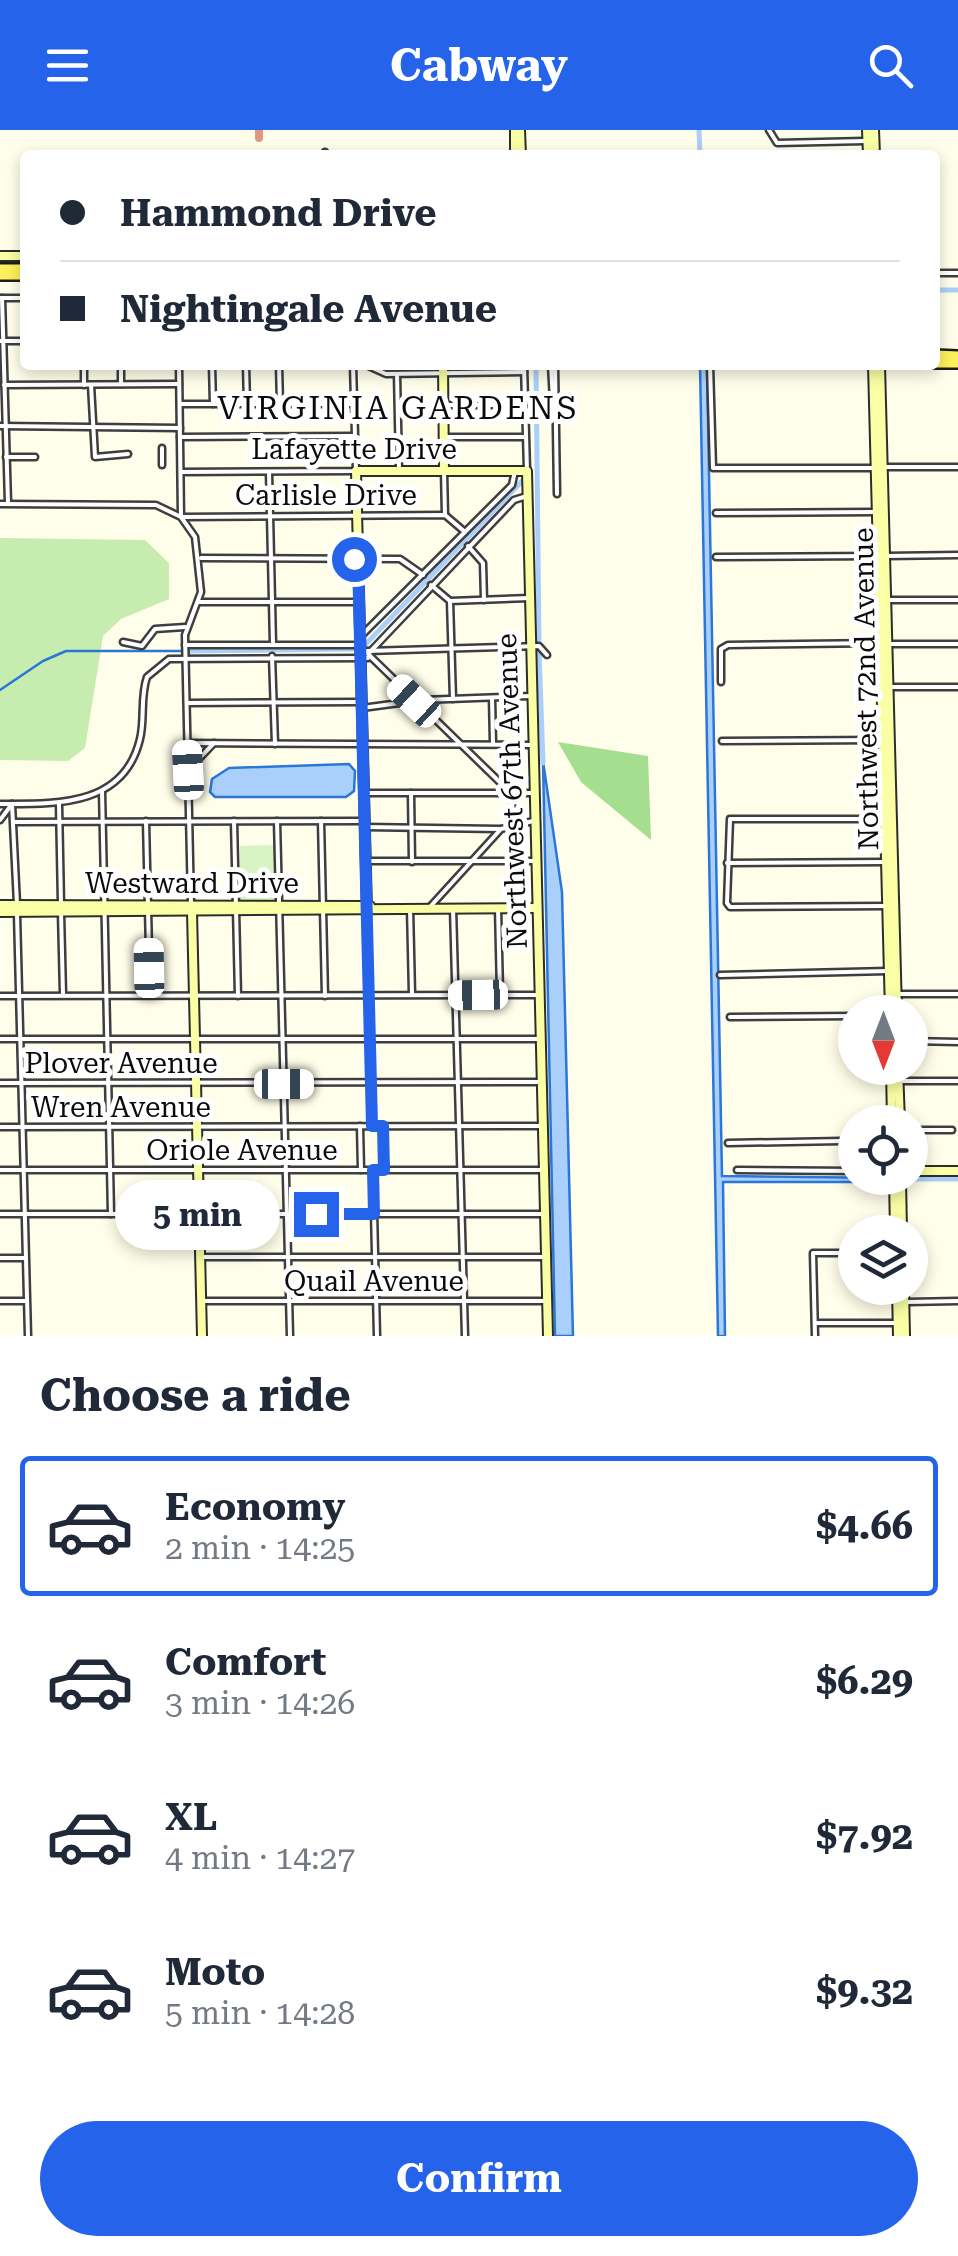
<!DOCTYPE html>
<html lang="en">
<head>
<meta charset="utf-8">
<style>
  :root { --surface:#fff; --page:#f2f2f3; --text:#1f2937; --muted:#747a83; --line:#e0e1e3; --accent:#2563eb }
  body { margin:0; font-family:"Roboto Serif",serif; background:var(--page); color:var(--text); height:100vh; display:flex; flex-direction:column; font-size:38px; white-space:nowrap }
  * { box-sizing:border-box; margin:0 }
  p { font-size:32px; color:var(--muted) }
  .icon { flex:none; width:55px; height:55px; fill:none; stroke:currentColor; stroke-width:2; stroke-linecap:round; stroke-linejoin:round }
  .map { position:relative; height:1206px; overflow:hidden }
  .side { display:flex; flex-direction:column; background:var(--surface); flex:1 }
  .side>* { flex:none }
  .top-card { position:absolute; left:20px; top:20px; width:920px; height:220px; border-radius:10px; box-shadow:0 5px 15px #0003; display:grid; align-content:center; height:220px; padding:0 40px; background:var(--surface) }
  .needle { width:65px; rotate:180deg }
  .controls { position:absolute; left:838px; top:865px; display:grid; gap:20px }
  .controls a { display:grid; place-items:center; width:90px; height:90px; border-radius:50%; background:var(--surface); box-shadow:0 5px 15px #0003; font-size:50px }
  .end { position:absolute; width:45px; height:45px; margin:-22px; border:12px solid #2563eb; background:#fff; box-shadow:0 0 0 5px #fff }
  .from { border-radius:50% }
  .bubble { position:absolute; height:70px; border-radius:35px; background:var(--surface); box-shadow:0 5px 15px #0003; font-size:32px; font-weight:700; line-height:70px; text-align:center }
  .car { position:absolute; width:30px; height:60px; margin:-30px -15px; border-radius:12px; box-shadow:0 0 8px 2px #0007; background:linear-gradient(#fff 24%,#345 0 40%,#fff 0 76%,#345 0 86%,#fff 0) }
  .top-card b { display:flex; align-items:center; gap:35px; height:95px; font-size:38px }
  .top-card b+b { border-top:2px solid var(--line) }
  .top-card i { width:25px; height:25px; background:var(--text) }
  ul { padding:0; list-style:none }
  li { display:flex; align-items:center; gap:30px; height:140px; margin:0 20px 15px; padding:0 20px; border:5px solid transparent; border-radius:10px }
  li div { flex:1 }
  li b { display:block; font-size:38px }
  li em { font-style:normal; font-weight:700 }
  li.current { border-color:var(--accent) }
  li>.icon { width:90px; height:90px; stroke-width:1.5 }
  h2 { padding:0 40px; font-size:45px; line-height:120px }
  .action { display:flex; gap:20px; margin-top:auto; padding:20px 40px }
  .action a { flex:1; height:115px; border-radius:60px; background:var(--accent); color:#fff; font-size:40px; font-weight:700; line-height:115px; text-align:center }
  header { display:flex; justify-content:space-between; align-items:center; height:130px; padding:0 40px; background:var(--accent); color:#fff; font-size:45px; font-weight:700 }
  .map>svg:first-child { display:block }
</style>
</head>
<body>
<header><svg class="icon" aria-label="menu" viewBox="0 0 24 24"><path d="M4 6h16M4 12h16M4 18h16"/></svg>Cabway<svg class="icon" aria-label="search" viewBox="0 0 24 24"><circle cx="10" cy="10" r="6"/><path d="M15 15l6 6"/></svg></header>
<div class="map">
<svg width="958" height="1206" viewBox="0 0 958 1206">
  <rect width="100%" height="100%" fill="#fffeea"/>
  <path fill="#c6ecb0" d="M0,408L145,410L169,433V469L121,489L103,506L85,618L68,631L0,630Z"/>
  <path fill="#a6de8f" d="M558,612L648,626L651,710L581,652Z"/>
  <path fill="#daf3c3" d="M274,715L275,770L239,771L240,716Z"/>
  <g fill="#aacffb" stroke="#2b77d8" stroke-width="2.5">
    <path d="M700,235H707L722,1046L889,1048V1052H723L725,1206H718Z"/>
    <path d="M543,631L562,762L573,1206H555Z"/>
    <path d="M349,634L355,641L354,661L346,667H215L210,662L212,649L229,638Z"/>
  </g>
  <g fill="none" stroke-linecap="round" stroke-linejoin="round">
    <path stroke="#2b77d8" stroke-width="2.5" d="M0,560L43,531L66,521H182"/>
    <g stroke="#aacffb" stroke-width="5">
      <path d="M699,0L700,25"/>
      <path d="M935,160H958"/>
      <path d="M536,235L539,512"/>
      <path d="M363,517L524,349"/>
      <path d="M539,520L543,633"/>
      <path d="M189,521L358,519"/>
      <path d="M910,1049H958"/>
    </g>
    <path stroke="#e29682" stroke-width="8" d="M259,0V8"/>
    <defs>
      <g id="street">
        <path d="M769,0L777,13L865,11"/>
        <path d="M325,22V25"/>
        <path d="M935,143H958"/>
        <path d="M0,168H25"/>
        <path d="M2,168L8,373"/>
        <path d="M0,211H25"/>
        <path d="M84,235V255"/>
        <path d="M121,235V254"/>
        <path d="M179,235L181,387L445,385L465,402"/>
        <path d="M212,235L213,274"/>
        <path d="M246,235L247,274"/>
        <path d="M279,235L280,274"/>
        <path d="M366,235L386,244L524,242"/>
        <path d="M524,235L527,340"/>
        <path d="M551,235L554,289"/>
        <path d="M555,235L557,364"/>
        <path d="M710,235L713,338H873"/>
        <path d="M397,244L399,339"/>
        <path d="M4,255L179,254"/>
        <path d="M91,255L95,327L128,324"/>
        <path d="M180,274H354"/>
        <path d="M444,275H524"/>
        <path d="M0,296L180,298"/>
        <path d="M180,307L354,306"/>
        <path d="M445,307H525"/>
        <path d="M162,318V335"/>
        <path d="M6,327H35"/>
        <path d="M883,337H958"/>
        <path d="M444,341L445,385"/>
        <path d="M181,342L356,341L353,235"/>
        <path d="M269,342L273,514"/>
        <path d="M0,374L156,375L181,387L195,407L201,462L185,505L191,774"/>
        <path d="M716,383L876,382"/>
        <path d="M468,416L483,433L484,470"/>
        <path d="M886,426L958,425"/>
        <path d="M716,427L876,426"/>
        <path d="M201,428L400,429L423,445"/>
        <path d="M431,455L450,471L453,569"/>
        <path d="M888,470H958"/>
        <path d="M450,471L530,468"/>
        <path d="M199,472H359"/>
        <path d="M360,507L512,355L515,341"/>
        <path d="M123,512L142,516L155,499L185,497"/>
        <path d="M888,514H958"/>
        <path d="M185,515H360"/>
        <path d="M367,521L539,516L547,525"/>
        <path d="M272,526L275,614"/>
        <path d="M721,552V519L728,515L878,513"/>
        <path d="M888,557H958"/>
        <path d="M492,568L493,613"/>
        <path d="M187,573L362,572"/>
        <path d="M362,578L422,570L531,566"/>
        <path d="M722,611L882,610"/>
        <path d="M187,613L532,615"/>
        <path d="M190,638L214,613"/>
        <path d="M102,661L111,1084"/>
        <path d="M364,663H534"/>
        <path d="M411,663L412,732"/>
        <path d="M0,674C56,674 124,677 140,609C145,589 140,567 147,547L169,529L368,528"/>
        <path d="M12,674L17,774"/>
        <path d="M59,674L61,774"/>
        <path d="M882,689H730L727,773L730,777L888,776"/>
        <path d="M0,690L12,674"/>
        <path d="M146,691L150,865"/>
        <path d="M234,691L238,866"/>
        <path d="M277,691L290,1206"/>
        <path d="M321,691L325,866"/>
        <path d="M14,692L365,691"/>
        <path d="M514,693L511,663L368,524L514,370L527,366"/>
        <path d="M365,697L500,699"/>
        <path d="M366,731H536"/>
        <path d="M727,733L887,732"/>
        <path d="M410,778L412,864"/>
        <path d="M429,778L501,699L533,691"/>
        <path d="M453,778L465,1206"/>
        <path d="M498,778L500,863"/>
        <path d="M367,781L372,996"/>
        <path d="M61,783L63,864"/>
        <path d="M17,784L28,1206"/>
        <path d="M720,845L888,841"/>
        <path d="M899,864H958"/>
        <path d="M0,866L540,865"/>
        <path d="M730,887L855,886"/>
        <path d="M0,909H540"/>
        <path d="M910,911L958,912"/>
        <path d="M901,951H958"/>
        <path d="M0,953L540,952"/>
        <path d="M360,996L361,1040"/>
        <path d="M383,996L385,1040"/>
        <path d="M0,997L540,996"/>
        <path d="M910,1000H952"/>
        <path d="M728,1013L842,1011"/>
        <path d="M0,1040H544"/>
        <path d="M373,1040L377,1206"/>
        <path d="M737,1040L855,1041"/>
        <path d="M0,1084H545"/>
        <path d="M201,1127H546"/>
        <path d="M0,1128H25"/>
        <path d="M0,1171H25"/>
        <path d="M201,1171H547"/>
        <path d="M907,1172L958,1171"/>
        <path d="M815,1193H898"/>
        <path d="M815,1206L813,1123H855"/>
      </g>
      <g id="secondary">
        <path d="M515,0V25"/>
        <path d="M520,0L521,25"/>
        <path d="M867,0L868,25"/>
        <path d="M874,0L875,25"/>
        <path d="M0,126H25"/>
        <path d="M443,235L444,341"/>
        <path d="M873,235L890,882"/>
        <path d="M880,235L897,882"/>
        <path d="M0,775L370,776"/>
        <path d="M367,781L356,341H527L548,1206"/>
        <path d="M0,782L537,778"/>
        <path d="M192,782L202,1206"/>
        <path d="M891,938L892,992"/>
        <path d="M898,938L900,992"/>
        <path d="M910,1041H958"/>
        <path d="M894,1048L895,1102"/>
        <path d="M901,1048L902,1102"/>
        <path d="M897,1158L898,1206"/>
        <path d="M904,1158L905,1206"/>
      </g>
      <g id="primary">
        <path d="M0,139H25"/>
        <path d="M0,145H25"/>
        <path d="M935,225L958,226"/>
        <path d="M935,233H958"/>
      </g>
    </defs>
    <use href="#street" stroke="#3e3e3e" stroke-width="9"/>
    <use href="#secondary" stroke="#2d2d2d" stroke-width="12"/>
    <use href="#primary" stroke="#1c1c1c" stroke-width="14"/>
    <use href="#street" stroke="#fff" stroke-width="4"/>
    <use href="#secondary" stroke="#faffa5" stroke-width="8"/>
    <use href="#primary" stroke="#fff15a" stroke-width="9"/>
  </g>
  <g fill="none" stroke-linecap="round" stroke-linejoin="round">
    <path stroke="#2563eb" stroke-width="12" d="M316,1084H374L373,1040H384L383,996H372L358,429H354"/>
  </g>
  <g text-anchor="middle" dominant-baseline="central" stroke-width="10" stroke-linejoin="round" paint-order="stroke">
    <g font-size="28" fill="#0b0b0b" stroke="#fff">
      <text x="354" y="319">Lafayette Drive</text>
      <text x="326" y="365">Carlisle Drive</text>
      <text transform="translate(866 559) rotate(-91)">Northwest 72nd Avenue</text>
      <text transform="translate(512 661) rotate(-92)">Northwest 67th Avenue</text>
      <text x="192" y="753">Westward Drive</text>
      <text x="121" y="933">Plover Avenue</text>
      <text x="121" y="977">Wren Avenue</text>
      <text x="242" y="1020">Oriole Avenue</text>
      <text x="374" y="1151">Quail Avenue</text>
    </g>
    <g font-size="32" letter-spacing="2.5" fill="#0b0b0b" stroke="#fff">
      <text x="398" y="278">VIRGINIA GARDENS</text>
    </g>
  </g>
</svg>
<div class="controls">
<a><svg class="needle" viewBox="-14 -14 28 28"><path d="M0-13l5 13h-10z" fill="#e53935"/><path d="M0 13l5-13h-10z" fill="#747a83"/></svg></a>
<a><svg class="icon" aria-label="locate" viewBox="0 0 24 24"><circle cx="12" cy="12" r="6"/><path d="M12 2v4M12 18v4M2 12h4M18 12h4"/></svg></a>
<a><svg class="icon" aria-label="layers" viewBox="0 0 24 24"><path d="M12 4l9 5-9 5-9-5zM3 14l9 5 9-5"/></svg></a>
</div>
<i class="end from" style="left:354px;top:429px"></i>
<i class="end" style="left:316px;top:1084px"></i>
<div class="bubble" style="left:115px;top:1050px;width:165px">5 min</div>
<i class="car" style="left:414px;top:571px;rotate:313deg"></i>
<i class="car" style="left:188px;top:640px;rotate:357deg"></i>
<i class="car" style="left:149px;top:838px;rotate:359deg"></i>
<i class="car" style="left:478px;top:865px;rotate:269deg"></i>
<i class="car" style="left:284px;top:954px;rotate:90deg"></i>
<div class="top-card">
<b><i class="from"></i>Hammond Drive</b>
<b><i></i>Nightingale Avenue</b>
</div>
</div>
<section class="side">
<h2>Choose a ride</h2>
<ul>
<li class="current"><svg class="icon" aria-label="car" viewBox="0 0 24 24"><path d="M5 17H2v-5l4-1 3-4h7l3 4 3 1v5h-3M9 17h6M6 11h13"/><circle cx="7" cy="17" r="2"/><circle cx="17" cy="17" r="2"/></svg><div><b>Economy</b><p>2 min · 14:25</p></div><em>$4.66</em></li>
<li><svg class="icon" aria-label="car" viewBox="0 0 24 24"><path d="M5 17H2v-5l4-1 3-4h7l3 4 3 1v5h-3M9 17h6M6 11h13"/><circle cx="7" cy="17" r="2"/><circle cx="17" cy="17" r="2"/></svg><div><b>Comfort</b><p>3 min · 14:26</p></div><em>$6.29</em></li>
<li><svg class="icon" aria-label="car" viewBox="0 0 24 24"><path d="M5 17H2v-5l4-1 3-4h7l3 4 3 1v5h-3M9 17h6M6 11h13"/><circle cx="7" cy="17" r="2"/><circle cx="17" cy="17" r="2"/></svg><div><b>XL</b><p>4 min · 14:27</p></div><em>$7.92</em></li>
<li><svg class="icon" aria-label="car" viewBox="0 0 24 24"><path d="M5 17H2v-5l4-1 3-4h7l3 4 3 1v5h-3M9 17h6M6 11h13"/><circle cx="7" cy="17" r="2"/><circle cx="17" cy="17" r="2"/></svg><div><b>Moto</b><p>5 min · 14:28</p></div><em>$9.32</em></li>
</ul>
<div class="action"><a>Confirm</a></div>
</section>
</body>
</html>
